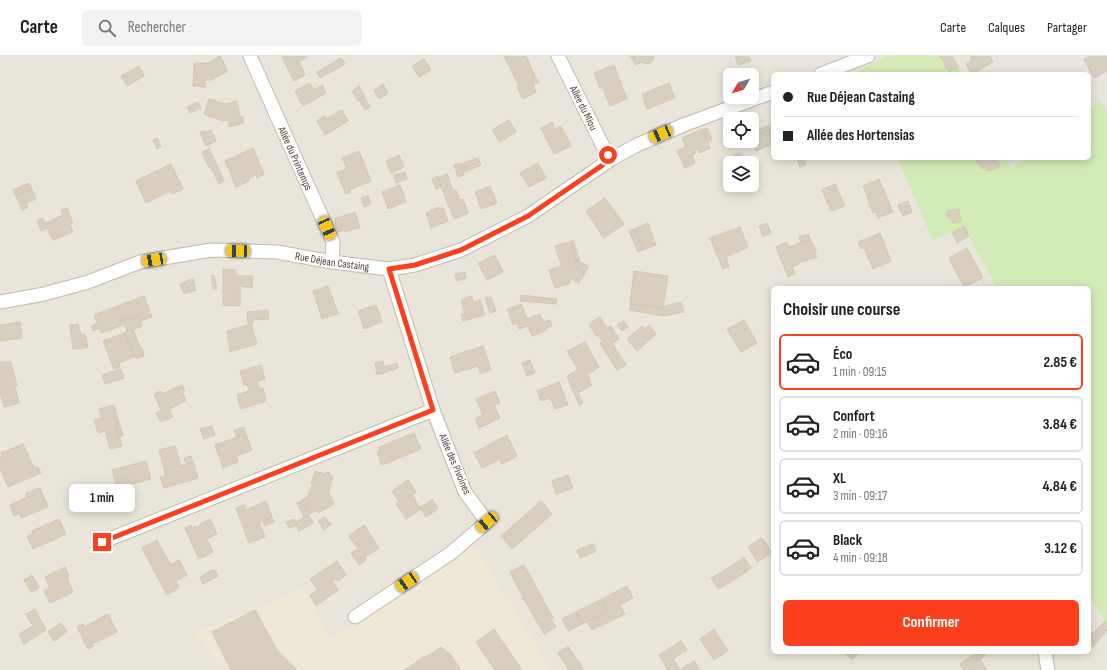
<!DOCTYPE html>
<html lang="fr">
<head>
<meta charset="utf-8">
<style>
  :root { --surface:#fff; --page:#f2f2f2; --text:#222; --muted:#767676; --line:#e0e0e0; --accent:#fc3f1d }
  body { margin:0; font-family:"Sofia Sans Condensed",sans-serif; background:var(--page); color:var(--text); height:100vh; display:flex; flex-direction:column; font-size:15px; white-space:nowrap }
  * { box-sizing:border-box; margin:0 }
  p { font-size:13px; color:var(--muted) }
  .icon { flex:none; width:22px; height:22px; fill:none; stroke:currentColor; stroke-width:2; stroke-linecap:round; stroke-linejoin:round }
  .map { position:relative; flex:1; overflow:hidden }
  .drawer { position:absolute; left:771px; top:230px; width:320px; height:368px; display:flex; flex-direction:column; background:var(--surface); border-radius:6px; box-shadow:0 2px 10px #0003 }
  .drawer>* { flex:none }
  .banner { position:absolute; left:771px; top:16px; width:320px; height:88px; border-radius:6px; box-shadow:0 2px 10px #0003; display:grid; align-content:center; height:88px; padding:0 12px; background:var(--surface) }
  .needle { width:26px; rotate:232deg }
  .buttons { position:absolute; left:723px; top:12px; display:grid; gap:8px }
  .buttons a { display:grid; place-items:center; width:36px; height:36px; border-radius:6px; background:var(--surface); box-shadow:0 2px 10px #0003; font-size:20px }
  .end { position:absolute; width:18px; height:18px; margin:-9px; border:5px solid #fc3f1d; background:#fff; box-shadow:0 0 0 2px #fff }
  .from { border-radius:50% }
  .bubble { position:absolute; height:28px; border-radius:6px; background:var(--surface); box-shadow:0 2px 10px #0003; font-size:13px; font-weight:700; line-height:28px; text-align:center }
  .car { position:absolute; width:12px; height:24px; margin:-12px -6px; border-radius:5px; box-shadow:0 0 3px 1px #0007; background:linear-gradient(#f5c518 24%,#345 0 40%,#f5c518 0 76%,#345 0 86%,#f5c518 0) }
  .banner b { display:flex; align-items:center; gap:14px; height:38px; font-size:15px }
  .banner b+b { border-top:1px solid var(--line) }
  .banner i { width:10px; height:10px; background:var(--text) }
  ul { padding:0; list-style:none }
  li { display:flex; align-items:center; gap:12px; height:56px; margin:0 8px 6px; padding:0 4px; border:2px solid var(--line); border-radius:6px }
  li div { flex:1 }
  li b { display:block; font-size:15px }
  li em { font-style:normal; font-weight:700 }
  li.active { border-color:var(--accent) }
  li>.icon { width:36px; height:36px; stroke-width:1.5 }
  h2 { padding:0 12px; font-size:18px; line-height:48px }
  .cta { display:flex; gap:8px; margin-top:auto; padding:8px 12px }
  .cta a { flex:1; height:46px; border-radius:6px; background:var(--accent); color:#fff; font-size:16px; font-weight:700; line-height:46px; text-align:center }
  header { display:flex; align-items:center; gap:24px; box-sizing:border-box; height:56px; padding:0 20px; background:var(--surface); border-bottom:1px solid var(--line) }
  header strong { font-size:19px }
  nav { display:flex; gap:22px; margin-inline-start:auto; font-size:14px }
  .search { width:280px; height:36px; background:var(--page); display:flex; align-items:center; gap:10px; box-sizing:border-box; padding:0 14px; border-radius:6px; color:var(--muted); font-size:15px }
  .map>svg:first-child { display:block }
</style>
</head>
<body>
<header>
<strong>Carte</strong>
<div class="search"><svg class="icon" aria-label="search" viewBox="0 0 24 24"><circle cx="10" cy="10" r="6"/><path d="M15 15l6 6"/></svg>Rechercher</div>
<nav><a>Carte</a><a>Calques</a><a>Partager</a></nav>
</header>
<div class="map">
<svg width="1107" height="614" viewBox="0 0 1107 614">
  <rect width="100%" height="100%" fill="#f6f3ec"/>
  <path fill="#eae5da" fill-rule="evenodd" d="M0,0H1107V614H0ZM773,18H1089V102H773ZM730,19H752V41H730ZM730,63H752V85H730ZM730,107H752V129H730ZM773,232H1089V596H773Z"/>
  <path fill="#efe8d6" d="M473,487L551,614H227L193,578L304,532L330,584Z"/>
  <g fill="#d2eab5">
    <path d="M887,0H953L962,18H860L859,15Z"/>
    <path d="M1100,44L1107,56V569L1089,537V232H997L964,171L933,184L897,102H1006L1012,113L1026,102H1089V53Z"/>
  </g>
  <g fill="#d8cfc1" stroke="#d3c7b4">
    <path d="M220,0L228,15L211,24H205V31L193,30L194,7H208Z"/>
    <path d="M284,0H306L307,1L299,6L305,19L294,25L282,1Z"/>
    <path d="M504,0H526L535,20L530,23L536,36L523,43L517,31L519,30Z"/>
    <path d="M630,0H654L653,4L648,8L642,6L636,9Z"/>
    <path d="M735,0H749L751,5L738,9Z"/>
    <path d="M940,0H952L958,11L949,16Z"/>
    <path d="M970,0H990L993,6L977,15L979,18H972L966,8L972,5Z"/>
    <path d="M1090,0H1107V15L1094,22L1084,3Z"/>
    <path d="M341,2L345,8L320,22L317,16Z"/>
    <path d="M424,3L431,14L419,21L412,10Z"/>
    <path d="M614,9L627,43L610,50L602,31L600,32L594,17Z"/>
    <path d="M139,10L144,20L127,30L121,20Z"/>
    <path d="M535,20L539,26L533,29L530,23Z"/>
    <path d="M310,27L314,34L322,29L326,37L303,50L295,35Z"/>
    <path d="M669,27L675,42L647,53L642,38Z"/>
    <path d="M383,28L388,37L379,43L374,34Z"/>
    <path d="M359,30L365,41L358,45L352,35Z"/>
    <path d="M365,42L370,51L365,54L359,44Z"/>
    <path d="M209,43L225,48L237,45L240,61L242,60L244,67L229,71L228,64L223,65L204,58Z"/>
    <path d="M198,46L201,52L190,57L187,51Z"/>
    <path d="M342,54L348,65L325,79L317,65L325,60L326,63Z"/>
    <path d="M509,64L516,76L500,86L492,74Z"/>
    <path d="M552,66L555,73L561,70L571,90L554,98L541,72Z"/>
    <path d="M773,68V73L752,81V76Z"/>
    <path d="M707,72L712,84L708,86L703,74Z"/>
    <path d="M702,73L710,92L700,97L697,93L694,94L696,97L692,99L695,107L685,112L677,95L686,91L682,82Z"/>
    <path d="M773,73V88L756,95L752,85V81Z"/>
    <path d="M211,74L216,85L206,90L200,77L204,75L205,77Z"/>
    <path d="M157,82L161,91L157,93L153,84Z"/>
    <path d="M209,92L224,125L219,128L211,111L209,112L202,96Z"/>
    <path d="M253,92L264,118L257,122L256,119L248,123L249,125L236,131L225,105Z"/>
    <path d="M359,95L371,125L349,134L350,136L346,138L337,117L347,112L342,102Z"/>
    <path d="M740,97L744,107H737L734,99Z"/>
    <path d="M399,99L404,111L391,117L386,105Z"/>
    <path d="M478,102L481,109L464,116L461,108Z"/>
    <path d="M799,102H804L806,109L800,111L797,103Z"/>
    <path d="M975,102H995L1000,110L991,115L990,114L987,115L985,111L982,113Z"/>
    <path d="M460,107L464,119L458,121L454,109Z"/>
    <path d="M538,107L546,122L529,131L520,117Z"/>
    <path d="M171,108L183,133L172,138L170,135L146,147L136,125Z"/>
    <path d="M405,116L407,123L396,127L394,119Z"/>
    <path d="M447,118L453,135L456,134L460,144L463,143L468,157L454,163L438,122Z"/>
    <path d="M438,120L441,131L436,133L432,123Z"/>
    <path d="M879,123L893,156L878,162L876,156L873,157L868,146L869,145L863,130Z"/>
    <path d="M29,127L32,133L16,140L13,134Z"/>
    <path d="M835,128L845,150L831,155L822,134Z"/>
    <path d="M400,129L406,146L388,153L382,136Z"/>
    <path d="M490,130L497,147L481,153L475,136Z"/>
    <path d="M32,133L36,143L26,147L28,151L22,154L16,140Z"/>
    <path d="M368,140L371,148L364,151L361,142Z"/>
    <path d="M605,142L624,168L604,182L586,155Z"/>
    <path d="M908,145L912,156L903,160L898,149Z"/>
    <path d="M439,151L440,153L443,152L448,165L431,172L426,157Z"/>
    <path d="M67,152L73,167L70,168L73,176L53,184L47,172L41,175L37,164L43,162L45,167L63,159L61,154Z"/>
    <path d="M959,153L961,165L952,167V162H948L947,155Z"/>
    <path d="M355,156L360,171L345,176L344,174L338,176L334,163Z"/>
    <path d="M648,167L656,189L643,194L634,173Z"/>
    <path d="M767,167L771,177L763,180L759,170Z"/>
    <path d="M964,170L969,180L957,187L952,177Z"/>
    <path d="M740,171L748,191L726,201L729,211L723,213L710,182Z"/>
    <path d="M634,173L643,194L638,196L629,175Z"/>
    <path d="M880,177L891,205L873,213L864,192L861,193L858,186Z"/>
    <path d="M808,178L810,183L801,187L799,181Z"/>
    <path d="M810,183L816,194L815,197L817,201L798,207L799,208L792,211L795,218L788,221L776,191L787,186L789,191Z"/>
    <path d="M573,184L580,206L588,210L584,219L583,216L576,212L575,207L577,206L570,186Z"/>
    <path d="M570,186L577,206L575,207L576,212L583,216L584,219L579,227L571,223L569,228L555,232L549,214L559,211L561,208L555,190Z"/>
    <path d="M967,192L983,222L964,231L949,202Z"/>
    <path d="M495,199L503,216L487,224L478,207Z"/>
    <path d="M223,213L236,214V220H253L252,232L240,230V250L223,249Z"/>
    <path d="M634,215L668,220L663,252L630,248Z"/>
    <path d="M465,216L466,222L457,225L455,218Z"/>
    <path d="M214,219L217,233H213L211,220Z"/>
    <path d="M193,223L196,234L189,236L185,226Z"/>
    <path d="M185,226L189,236L184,238L180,228Z"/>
    <path d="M328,230L338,258L322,263L313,235Z"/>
    <path d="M521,239L557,243L556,248L520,245Z"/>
    <path d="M144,240L152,261L140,265L138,259L121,265L123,269L101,277L100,272L93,275L91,270L97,267L94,259Z"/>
    <path d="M472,240L473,246L480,244L485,259L463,265L461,259L465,258L461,244Z"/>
    <path d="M491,241L496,255L490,257L485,242Z"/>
    <path d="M681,246L684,256L663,260L629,254L631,248L663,252V251Z"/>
    <path d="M521,248L527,263L540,258L543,266L550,264L552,270L546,272L547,274L532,280L528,270L519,273L517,267L513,269L507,253Z"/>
    <path d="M376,249L382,266L364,273L358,255Z"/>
    <path d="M268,254L269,263L253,264V267L251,268L257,288L230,296L227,275L248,269L247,256Z"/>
    <path d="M138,259L142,270L125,277L127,274L123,265Z"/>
    <path d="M600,261L607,272L611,270L619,283L612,287L626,309L617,314L600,287L603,286L598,279L596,280L589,268Z"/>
    <path d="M744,264L757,287L741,296L727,273Z"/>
    <path d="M624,265L628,271L622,275L617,269Z"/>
    <path d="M20,266L22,282L0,285V269Z"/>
    <path d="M78,268L85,292L73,293L70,269Z"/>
    <path d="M649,269L656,278L637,295L627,283L642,270L645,273Z"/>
    <path d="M133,273L138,286L143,295L144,300L136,303L125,277Z"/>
    <path d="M125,277L134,301L119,307L120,311L114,313L103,285Z"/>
    <path d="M85,278L88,291L85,292L81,279Z"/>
    <path d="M585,286L599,311L588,318L590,324L589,325L592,329L578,337L583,347L579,349L567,320L578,314L567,295Z"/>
    <path d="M483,290L491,314L481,318L478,310L455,317L450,301Z"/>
    <path d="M530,304L535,317L527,320L522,307Z"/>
    <path d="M383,305L384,311L397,307L398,312L377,319L375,307Z"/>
    <path d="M0,306H11L17,330L15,331L19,347L4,351L0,335Z"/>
    <path d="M261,309L265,323L257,325L259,333L263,332L266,345L241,353L237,339L249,335L247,328L244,329L240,315Z"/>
    <path d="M121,313L124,322L105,328L102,319Z"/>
    <path d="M559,326L568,349L555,353L550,342L541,345L537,335Z"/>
    <path d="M182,329L185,335L182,336L186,345L169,353L173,361L161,366L156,357L161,354L154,338L161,335L162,338Z"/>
    <path d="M495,335L500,347L494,349L500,362L479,372L475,363L483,359L476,343Z"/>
    <path d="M114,349L118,363L116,368L122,390L110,393L105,375L98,377L94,364L102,362L99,353Z"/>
    <path d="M118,363L123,380L119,381L116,368Z"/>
    <path d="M212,370L215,379L204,383L200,373Z"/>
    <path d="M244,371L246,378L237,381L234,374Z"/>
    <path d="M414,377L421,393L382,409L377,396L380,395L379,391Z"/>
    <path d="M246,378L252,394L236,400L238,406L223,412L215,389Z"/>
    <path d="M507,379L517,400L502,408L500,403L482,412L474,397Z"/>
    <path d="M23,388L32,408L36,412L38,411L41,417L8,431L0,412V401L2,400L1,397Z"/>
    <path d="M175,390L181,410L193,406L198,422L164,432L160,421L166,420L159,394Z"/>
    <path d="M191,400L193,406L186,408L184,402Z"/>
    <path d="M146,405L151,423L117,432L112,414Z"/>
    <path d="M315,415L325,418L326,416L330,417L329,419L333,420L328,437H329L334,448L318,457L317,454L309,458L301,445L309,440L308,439L313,429L311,428Z"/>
    <path d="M568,419L573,432L556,438L552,425Z"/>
    <path d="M408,424L416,436L412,439L421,453L406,463L396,448L399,446L392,435Z"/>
    <path d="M40,432L48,451L21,462L20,458L14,460L10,449L27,441L26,437Z"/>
    <path d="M432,443L438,452L432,457L426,448Z"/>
    <path d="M266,445L272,461L259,466L265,481L249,487L236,452L244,449L246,454Z"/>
    <path d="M301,445L313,467L299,475L295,466L304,461L297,447Z"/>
    <path d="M541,445L552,458L512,493L501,480Z"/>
    <path d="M426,448L432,457L426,461L420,451Z"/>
    <path d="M272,461L274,466L265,470L263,465Z"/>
    <path d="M325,461L331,469L324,474L318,465Z"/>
    <path d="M59,463L66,478L33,493L27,480L33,478L32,475Z"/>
    <path d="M210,463L217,478L207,483L213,496L199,503L185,472L191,469L192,472L196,470V472L199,471L200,468Z"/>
    <path d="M294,463L297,469L289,472L286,466Z"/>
    <path d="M364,469L379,492L365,501L366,504L359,509L351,497L358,493L349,480Z"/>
    <path d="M762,482L765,486L751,495L748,491Z"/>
    <path d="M157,484L171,509L179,504L187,519L176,525L179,532L167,539L142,492Z"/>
    <path d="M765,486L772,497L757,506L751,495Z"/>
    <path d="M593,488L596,495L580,502L577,494Z"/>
    <path d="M744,501L751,512L746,516L739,505Z"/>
    <path d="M337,505L346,519L338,525L336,523L332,525L338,534L316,550L310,539L318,534L310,523Z"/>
    <path d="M739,505L746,516L724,530L717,519Z"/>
    <path d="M524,509L553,562L551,564L556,571L544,578L524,543L523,544L522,542L523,541L510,516Z"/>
    <path d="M65,511L69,520L67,522L73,536L50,547L44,535L50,532L45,521Z"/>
    <path d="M214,513L218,520L203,528L200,521Z"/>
    <path d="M32,519L39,532L31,536L24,524Z"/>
    <path d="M717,519L724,530L718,533L711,522Z"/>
    <path d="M627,530L633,542L620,549L625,558L592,574L587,566L608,555L602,543Z"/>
    <path d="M602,543L608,555L582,568L576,556Z"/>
    <path d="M35,553L46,574L24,588L19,578L33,570L26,558Z"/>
    <path d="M255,554L277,594L297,614H231L212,576Z"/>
    <path d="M576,556L582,568L568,575L562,563Z"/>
    <path d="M108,558L117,576L92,588L94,590L88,593L77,571L83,568L84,571Z"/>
    <path d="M1105,565L1107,574L1101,581L1095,575Z"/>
    <path d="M61,567L67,576L54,585L48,576Z"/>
    <path d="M494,573L522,614H495L476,586Z"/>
    <path d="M714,573L728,595L714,604L700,583Z"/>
    <path d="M1095,575L1101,581L1093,591L1089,586V580Z"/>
    <path d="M681,585L687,594L673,603L680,614L694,605L700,614H668L659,599Z"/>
    <path d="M568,590L583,612L580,614H569L558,597Z"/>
    <path d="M441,591L451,599L461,614H405L422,602L431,598Z"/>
    <path d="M843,596H859L852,604Z"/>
    <path d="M978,596H983L985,600L980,603L987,614H964L960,608Z"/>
  </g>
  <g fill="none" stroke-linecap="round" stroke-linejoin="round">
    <defs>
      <g id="street">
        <path id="s1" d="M250,0L333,186L332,206"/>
        <path id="s2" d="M558,0L610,104"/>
        <path d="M821,18L868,0"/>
        <path id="s3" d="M0,246L44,238L88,226L140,206L211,194L277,196L332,206L389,213L415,209L461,194L528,160L610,104L637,89L686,68L773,36"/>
        <path d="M102,486L433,354"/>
        <path d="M355,561L451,497L487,466L465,436L433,354L389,213"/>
        <path d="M1045,596L1048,614"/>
      </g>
    </defs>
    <use href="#street" stroke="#c2bbae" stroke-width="15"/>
    <use href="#street" stroke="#fff" stroke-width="13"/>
  </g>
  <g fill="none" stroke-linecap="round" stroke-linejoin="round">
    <path stroke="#fc3f1d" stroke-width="5" d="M102,486L433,354L389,213L415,209L461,194L528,160L610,104L608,99"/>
  </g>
  <g text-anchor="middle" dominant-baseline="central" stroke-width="3.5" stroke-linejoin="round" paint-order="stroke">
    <g font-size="11" fill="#4b4439" stroke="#fff">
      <text stroke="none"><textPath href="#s2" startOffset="58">Allée du Miou</textPath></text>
      <text stroke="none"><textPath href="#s1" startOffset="112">Allée du Printemps</textPath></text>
      <text stroke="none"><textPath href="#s3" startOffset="340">Rue Déjean Castaing</textPath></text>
      <text transform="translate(455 408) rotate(67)">Allée des Pivoines</text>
    </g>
  </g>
</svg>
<div class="buttons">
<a><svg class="needle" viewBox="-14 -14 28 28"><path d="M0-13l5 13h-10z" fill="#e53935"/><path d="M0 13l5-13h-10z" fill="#767676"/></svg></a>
<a><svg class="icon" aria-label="locate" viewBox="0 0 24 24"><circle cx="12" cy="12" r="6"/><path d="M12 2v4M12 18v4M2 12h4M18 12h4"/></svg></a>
<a><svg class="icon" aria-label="layers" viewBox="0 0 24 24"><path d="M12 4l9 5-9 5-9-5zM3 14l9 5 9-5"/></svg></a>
</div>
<i class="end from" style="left:608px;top:99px"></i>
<i class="end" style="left:102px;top:486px"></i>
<div class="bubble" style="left:69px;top:428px;width:66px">1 min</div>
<i class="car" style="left:661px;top:78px;rotate:247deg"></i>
<i class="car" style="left:327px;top:172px;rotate:156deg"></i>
<i class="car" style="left:238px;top:195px;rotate:271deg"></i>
<i class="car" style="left:154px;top:204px;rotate:260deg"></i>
<i class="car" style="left:487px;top:466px;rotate:230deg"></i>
<i class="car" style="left:407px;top:526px;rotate:236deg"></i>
<div class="banner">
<b><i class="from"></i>Rue Déjean Castaing</b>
<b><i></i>Allée des Hortensias</b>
</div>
<section class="drawer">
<h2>Choisir une course</h2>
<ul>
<li class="active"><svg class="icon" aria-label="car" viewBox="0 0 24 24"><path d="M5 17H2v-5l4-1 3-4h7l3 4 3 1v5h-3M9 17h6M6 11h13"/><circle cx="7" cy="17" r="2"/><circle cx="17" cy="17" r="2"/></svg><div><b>Éco</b><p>1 min · 09:15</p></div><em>2.85 €</em></li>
<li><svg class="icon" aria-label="car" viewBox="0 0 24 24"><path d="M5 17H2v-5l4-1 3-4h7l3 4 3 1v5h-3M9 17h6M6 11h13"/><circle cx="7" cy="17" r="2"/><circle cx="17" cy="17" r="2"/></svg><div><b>Confort</b><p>2 min · 09:16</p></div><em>3.84 €</em></li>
<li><svg class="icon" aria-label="car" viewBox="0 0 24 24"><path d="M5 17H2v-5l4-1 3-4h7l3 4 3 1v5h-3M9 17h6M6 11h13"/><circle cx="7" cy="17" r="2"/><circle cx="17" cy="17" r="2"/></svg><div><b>XL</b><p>3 min · 09:17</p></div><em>4.84 €</em></li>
<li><svg class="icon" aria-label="car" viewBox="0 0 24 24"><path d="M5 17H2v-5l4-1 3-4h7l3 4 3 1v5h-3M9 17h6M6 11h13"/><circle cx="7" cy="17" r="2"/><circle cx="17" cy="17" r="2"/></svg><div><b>Black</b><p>4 min · 09:18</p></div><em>3.12 €</em></li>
</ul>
<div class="cta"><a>Confirmer</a></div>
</section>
</div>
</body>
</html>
